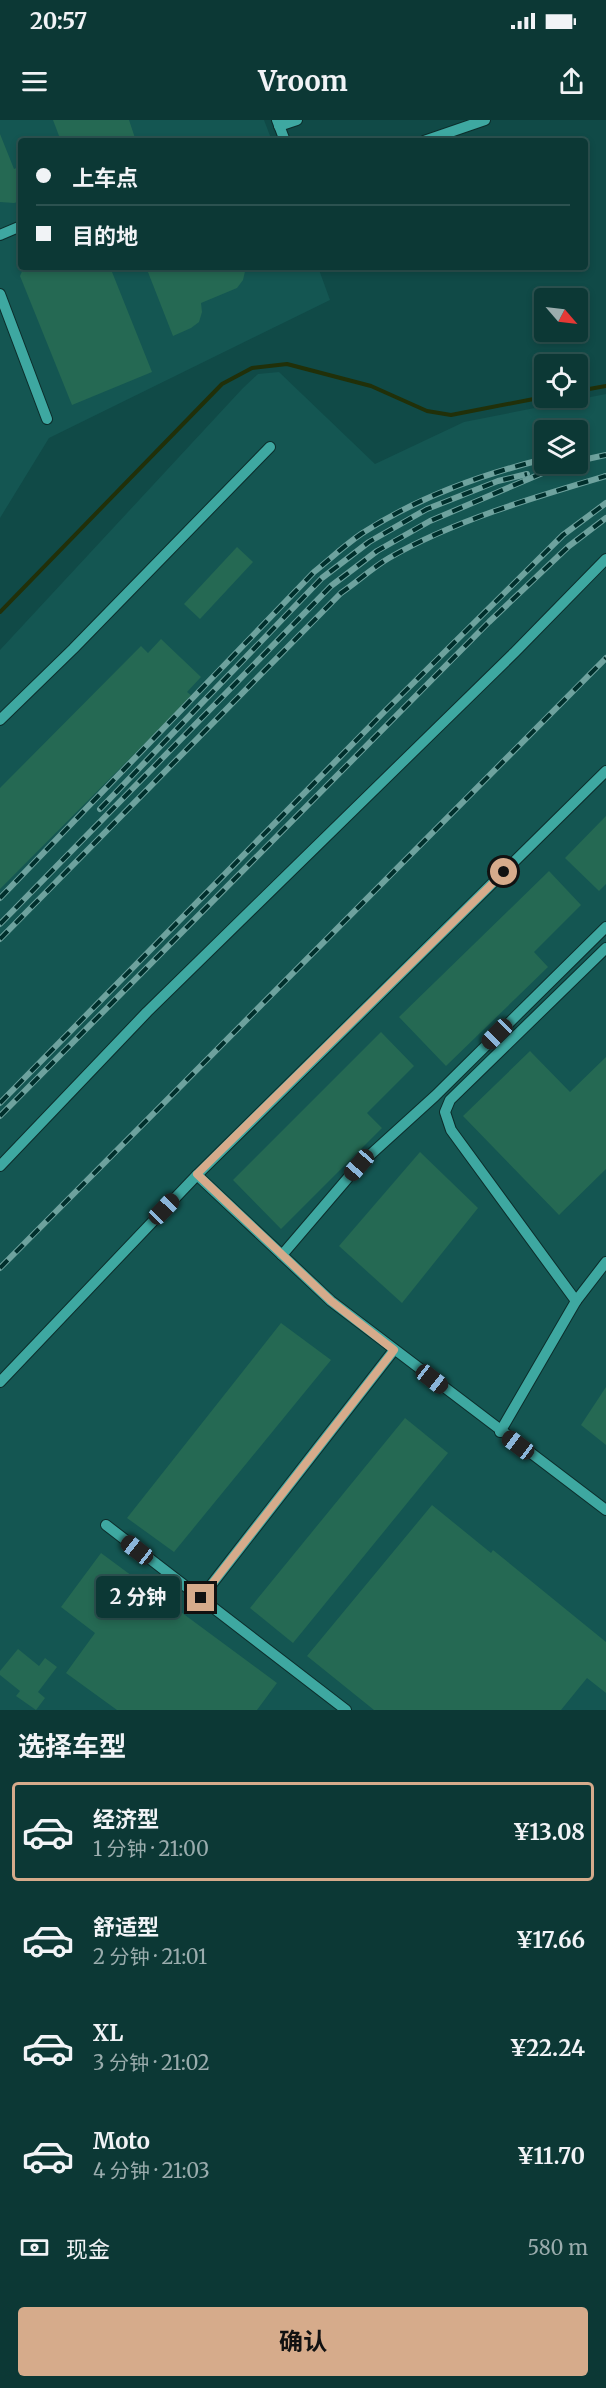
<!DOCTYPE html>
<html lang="zh">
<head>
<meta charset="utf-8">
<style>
  :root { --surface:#0c3835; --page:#153f3d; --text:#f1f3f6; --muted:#9aacad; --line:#2c5250; --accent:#d6ab8b }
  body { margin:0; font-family:Merriweather,"Noto Sans SC",serif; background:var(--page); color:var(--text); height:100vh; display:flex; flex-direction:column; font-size:22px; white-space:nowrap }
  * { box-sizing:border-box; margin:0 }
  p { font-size:20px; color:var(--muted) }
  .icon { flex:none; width:33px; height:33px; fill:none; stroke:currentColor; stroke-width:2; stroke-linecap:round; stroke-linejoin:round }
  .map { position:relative; height:1590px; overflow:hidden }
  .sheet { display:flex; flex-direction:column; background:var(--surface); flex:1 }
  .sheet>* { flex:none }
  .guide { position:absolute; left:18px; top:18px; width:570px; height:132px; border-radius:6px; box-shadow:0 3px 9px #0003,0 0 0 2px var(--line); display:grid; align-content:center; height:132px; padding:0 18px; background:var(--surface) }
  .needle { width:39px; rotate:118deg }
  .controls { position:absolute; left:534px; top:168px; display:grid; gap:12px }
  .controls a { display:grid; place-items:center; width:54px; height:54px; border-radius:6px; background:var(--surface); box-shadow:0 3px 9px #0003,0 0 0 2px var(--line); font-size:30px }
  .end { position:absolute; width:27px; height:27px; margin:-14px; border:8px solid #d6ab8b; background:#111; box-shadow:0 0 0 3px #111 }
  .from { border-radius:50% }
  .bubble { position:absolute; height:42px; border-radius:6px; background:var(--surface); box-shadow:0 3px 9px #0003,0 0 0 2px var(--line); font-size:20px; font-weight:700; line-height:42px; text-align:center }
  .car { position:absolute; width:18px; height:36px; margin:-18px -9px; border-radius:8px; box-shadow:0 0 4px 2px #0007; background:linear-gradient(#222 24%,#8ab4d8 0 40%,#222 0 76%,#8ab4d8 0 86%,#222 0) }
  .guide b { display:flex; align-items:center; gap:21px; height:57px; font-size:22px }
  .guide b+b { border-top:2px solid var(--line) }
  .guide i { width:15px; height:15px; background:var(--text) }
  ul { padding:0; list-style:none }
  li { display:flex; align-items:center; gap:18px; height:99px; margin:0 12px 9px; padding:0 6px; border:3px solid transparent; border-radius:6px }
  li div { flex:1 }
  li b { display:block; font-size:22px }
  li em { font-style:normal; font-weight:700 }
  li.active { border-color:var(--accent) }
  li>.icon { width:54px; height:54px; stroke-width:1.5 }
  h2 { padding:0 18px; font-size:27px; line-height:72px }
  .pay { display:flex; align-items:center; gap:15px; height:66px; padding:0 18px; font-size:22px }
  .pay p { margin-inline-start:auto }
  .button { display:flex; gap:12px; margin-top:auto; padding:12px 18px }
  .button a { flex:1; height:69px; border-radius:6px; background:var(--accent); color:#111; font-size:24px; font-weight:700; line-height:69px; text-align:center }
  .status { display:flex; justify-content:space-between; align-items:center; height:42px; padding:0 30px; background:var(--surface); direction:ltr }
  .status svg { height:16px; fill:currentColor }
  header { display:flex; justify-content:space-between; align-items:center; height:78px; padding:0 18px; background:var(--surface); font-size:27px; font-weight:700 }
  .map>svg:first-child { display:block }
</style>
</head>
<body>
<div class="status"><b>20:57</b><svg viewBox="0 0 49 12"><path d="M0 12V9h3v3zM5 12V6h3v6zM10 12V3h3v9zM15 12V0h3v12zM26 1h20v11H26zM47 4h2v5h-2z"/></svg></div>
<header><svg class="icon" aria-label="menu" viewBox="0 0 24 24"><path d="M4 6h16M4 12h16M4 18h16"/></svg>Vroom<svg class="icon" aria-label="share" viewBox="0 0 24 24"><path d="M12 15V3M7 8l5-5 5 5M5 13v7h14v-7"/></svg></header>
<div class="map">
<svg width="606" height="1590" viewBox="0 0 606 1590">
  <rect width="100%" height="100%" fill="#104a47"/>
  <g fill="#145652" fill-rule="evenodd">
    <path d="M0,0H264L272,21H21V147H318L330,180L49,318L0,398Z"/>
    <path d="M279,252L375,344L464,302L606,274V1590H0V530L243,268L258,254ZM544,310H578V344H544Z"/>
  </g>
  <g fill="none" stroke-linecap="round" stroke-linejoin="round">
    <g stroke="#213009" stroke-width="4">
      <path d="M578,271L606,266"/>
      <path d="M0,492L222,264L252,248L287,244L371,266L427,291L451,295L544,277"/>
    </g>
  </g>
  <g fill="#256953">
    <path d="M53,0H129L136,21H61Z"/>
    <path d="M0,14L14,49L21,46V81L14,83L0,82Z"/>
    <path d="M24,147H110L152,252L72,285L20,156Z"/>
    <path d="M146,147H246L243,160L237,168L201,183L202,192L199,202L191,208L173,216Z"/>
    <path d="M237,427L253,442L200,499L184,484Z"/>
    <path d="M161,519L201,557L187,572L192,576L0,769V668L141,526L148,533Z"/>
    <path d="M606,696V764L599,771L565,738Z"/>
    <path d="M549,751L581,785L534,832L548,847L446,946L399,897Z"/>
    <path d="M381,912L414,946L367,993L382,1008L281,1109L233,1060Z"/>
    <path d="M530,931L570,972L606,937V1049L559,1095L463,996Z"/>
    <path d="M420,1032L478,1088L402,1183L339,1126Z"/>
    <path d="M281,1203L331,1240L174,1432L127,1398Z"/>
    <path d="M606,1267V1325L581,1305Z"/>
    <path d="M405,1298L448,1333L293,1523L250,1488Z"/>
    <path d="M432,1385L491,1433L493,1430L606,1522V1573L587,1558L561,1590H374L307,1536Z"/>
    <path d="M101,1433L277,1563L257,1590H117L66,1553L95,1513L61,1487Z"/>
    <path d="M18,1529L39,1546L45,1538L57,1547L38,1572L45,1578L36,1590L16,1576L20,1571L0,1555V1551Z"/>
  </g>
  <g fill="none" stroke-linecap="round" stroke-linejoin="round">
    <defs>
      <g id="minor">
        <path d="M277,0L285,21"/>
        <path d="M279,6L297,0"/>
        <path d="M424,21L485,0"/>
        <path d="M0,115L21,106"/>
        <path d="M0,174L47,299"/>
        <path d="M0,600L73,529L270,327"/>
        <path d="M0,1046L147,892L515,532L606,439"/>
        <path d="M197,1055L331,1181L606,1390"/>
        <path d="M282,1135L359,1045L435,976L606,807"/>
        <path d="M576,1181L606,1142"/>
        <path d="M0,1262L197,1055L606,651"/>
        <path d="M500,1312L576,1181L451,1010L445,992L450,980L606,828"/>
        <path d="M106,1405L346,1590"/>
        <path d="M201,1478L394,1230"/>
      </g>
    </defs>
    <use href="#minor" stroke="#0c2d2b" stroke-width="12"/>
    <use href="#minor" stroke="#3ea8a1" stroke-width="10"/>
    <defs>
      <g id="rail">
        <path d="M578,341L606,335"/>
        <path d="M100,689L322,458L369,422L427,389L498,361L527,354"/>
        <path d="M0,778L314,452C330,439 345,425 361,414C418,377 480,355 544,339"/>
        <path d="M0,804L331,466L377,431L430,401L559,346L569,344"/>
        <path d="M0,819L341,473C357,462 372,448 389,438C453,401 535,377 606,356"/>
        <path d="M0,983L385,591L563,415L606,383"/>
        <path d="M0,996L489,502L569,426L606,398"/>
        <path d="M0,1148L606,538"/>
      </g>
    </defs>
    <use href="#rail" stroke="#6ea29e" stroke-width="6"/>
    <use href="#rail" stroke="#002f2c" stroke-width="4" stroke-dasharray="11" stroke-linecap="butt"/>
  </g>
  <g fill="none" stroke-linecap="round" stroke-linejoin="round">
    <path stroke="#d6ab8b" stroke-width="8" d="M201,1478L394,1230L331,1181L197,1054L504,752"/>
  </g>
</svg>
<div class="controls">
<a><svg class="needle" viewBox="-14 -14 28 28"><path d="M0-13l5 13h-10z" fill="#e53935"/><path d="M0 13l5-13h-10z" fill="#9aacad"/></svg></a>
<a><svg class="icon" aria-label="locate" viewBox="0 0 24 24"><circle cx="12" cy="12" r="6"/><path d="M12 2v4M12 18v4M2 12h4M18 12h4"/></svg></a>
<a><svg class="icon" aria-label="layers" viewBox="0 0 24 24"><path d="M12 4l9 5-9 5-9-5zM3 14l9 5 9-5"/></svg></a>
</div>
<i class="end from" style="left:504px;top:752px"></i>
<i class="end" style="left:201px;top:1478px"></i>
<div class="bubble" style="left:96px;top:1456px;width:84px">2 分钟</div>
<i class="car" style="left:497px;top:914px;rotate:225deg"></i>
<i class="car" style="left:359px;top:1045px;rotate:221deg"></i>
<i class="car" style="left:164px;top:1089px;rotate:44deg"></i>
<i class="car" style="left:432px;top:1259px;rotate:128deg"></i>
<i class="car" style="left:518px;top:1325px;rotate:307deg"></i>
<i class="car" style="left:137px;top:1430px;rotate:308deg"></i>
<div class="guide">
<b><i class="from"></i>上车点</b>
<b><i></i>目的地</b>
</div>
</div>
<section class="sheet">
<h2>选择车型</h2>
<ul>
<li class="active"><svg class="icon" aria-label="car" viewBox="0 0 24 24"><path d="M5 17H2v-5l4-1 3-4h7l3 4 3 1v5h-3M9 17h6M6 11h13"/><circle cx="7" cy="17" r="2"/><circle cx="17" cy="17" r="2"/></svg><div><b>经济型</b><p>1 分钟 · 21:00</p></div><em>¥13.08</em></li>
<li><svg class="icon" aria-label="car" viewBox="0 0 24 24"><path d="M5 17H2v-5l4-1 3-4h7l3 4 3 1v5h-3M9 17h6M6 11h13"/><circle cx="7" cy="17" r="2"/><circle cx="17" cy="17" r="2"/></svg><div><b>舒适型</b><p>2 分钟 · 21:01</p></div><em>¥17.66</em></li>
<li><svg class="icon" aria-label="car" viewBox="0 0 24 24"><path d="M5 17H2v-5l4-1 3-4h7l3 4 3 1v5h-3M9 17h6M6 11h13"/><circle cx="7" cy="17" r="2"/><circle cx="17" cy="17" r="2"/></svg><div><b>XL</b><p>3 分钟 · 21:02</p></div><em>¥22.24</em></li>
<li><svg class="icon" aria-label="car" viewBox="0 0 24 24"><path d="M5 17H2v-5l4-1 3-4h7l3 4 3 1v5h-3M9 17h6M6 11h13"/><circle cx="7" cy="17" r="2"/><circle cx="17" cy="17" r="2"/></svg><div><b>Moto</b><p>4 分钟 · 21:03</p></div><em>¥11.70</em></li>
</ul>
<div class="pay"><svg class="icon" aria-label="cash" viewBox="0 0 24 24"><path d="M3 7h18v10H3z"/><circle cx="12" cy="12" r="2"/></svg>现金<p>580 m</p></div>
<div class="button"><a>确认</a></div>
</section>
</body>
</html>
